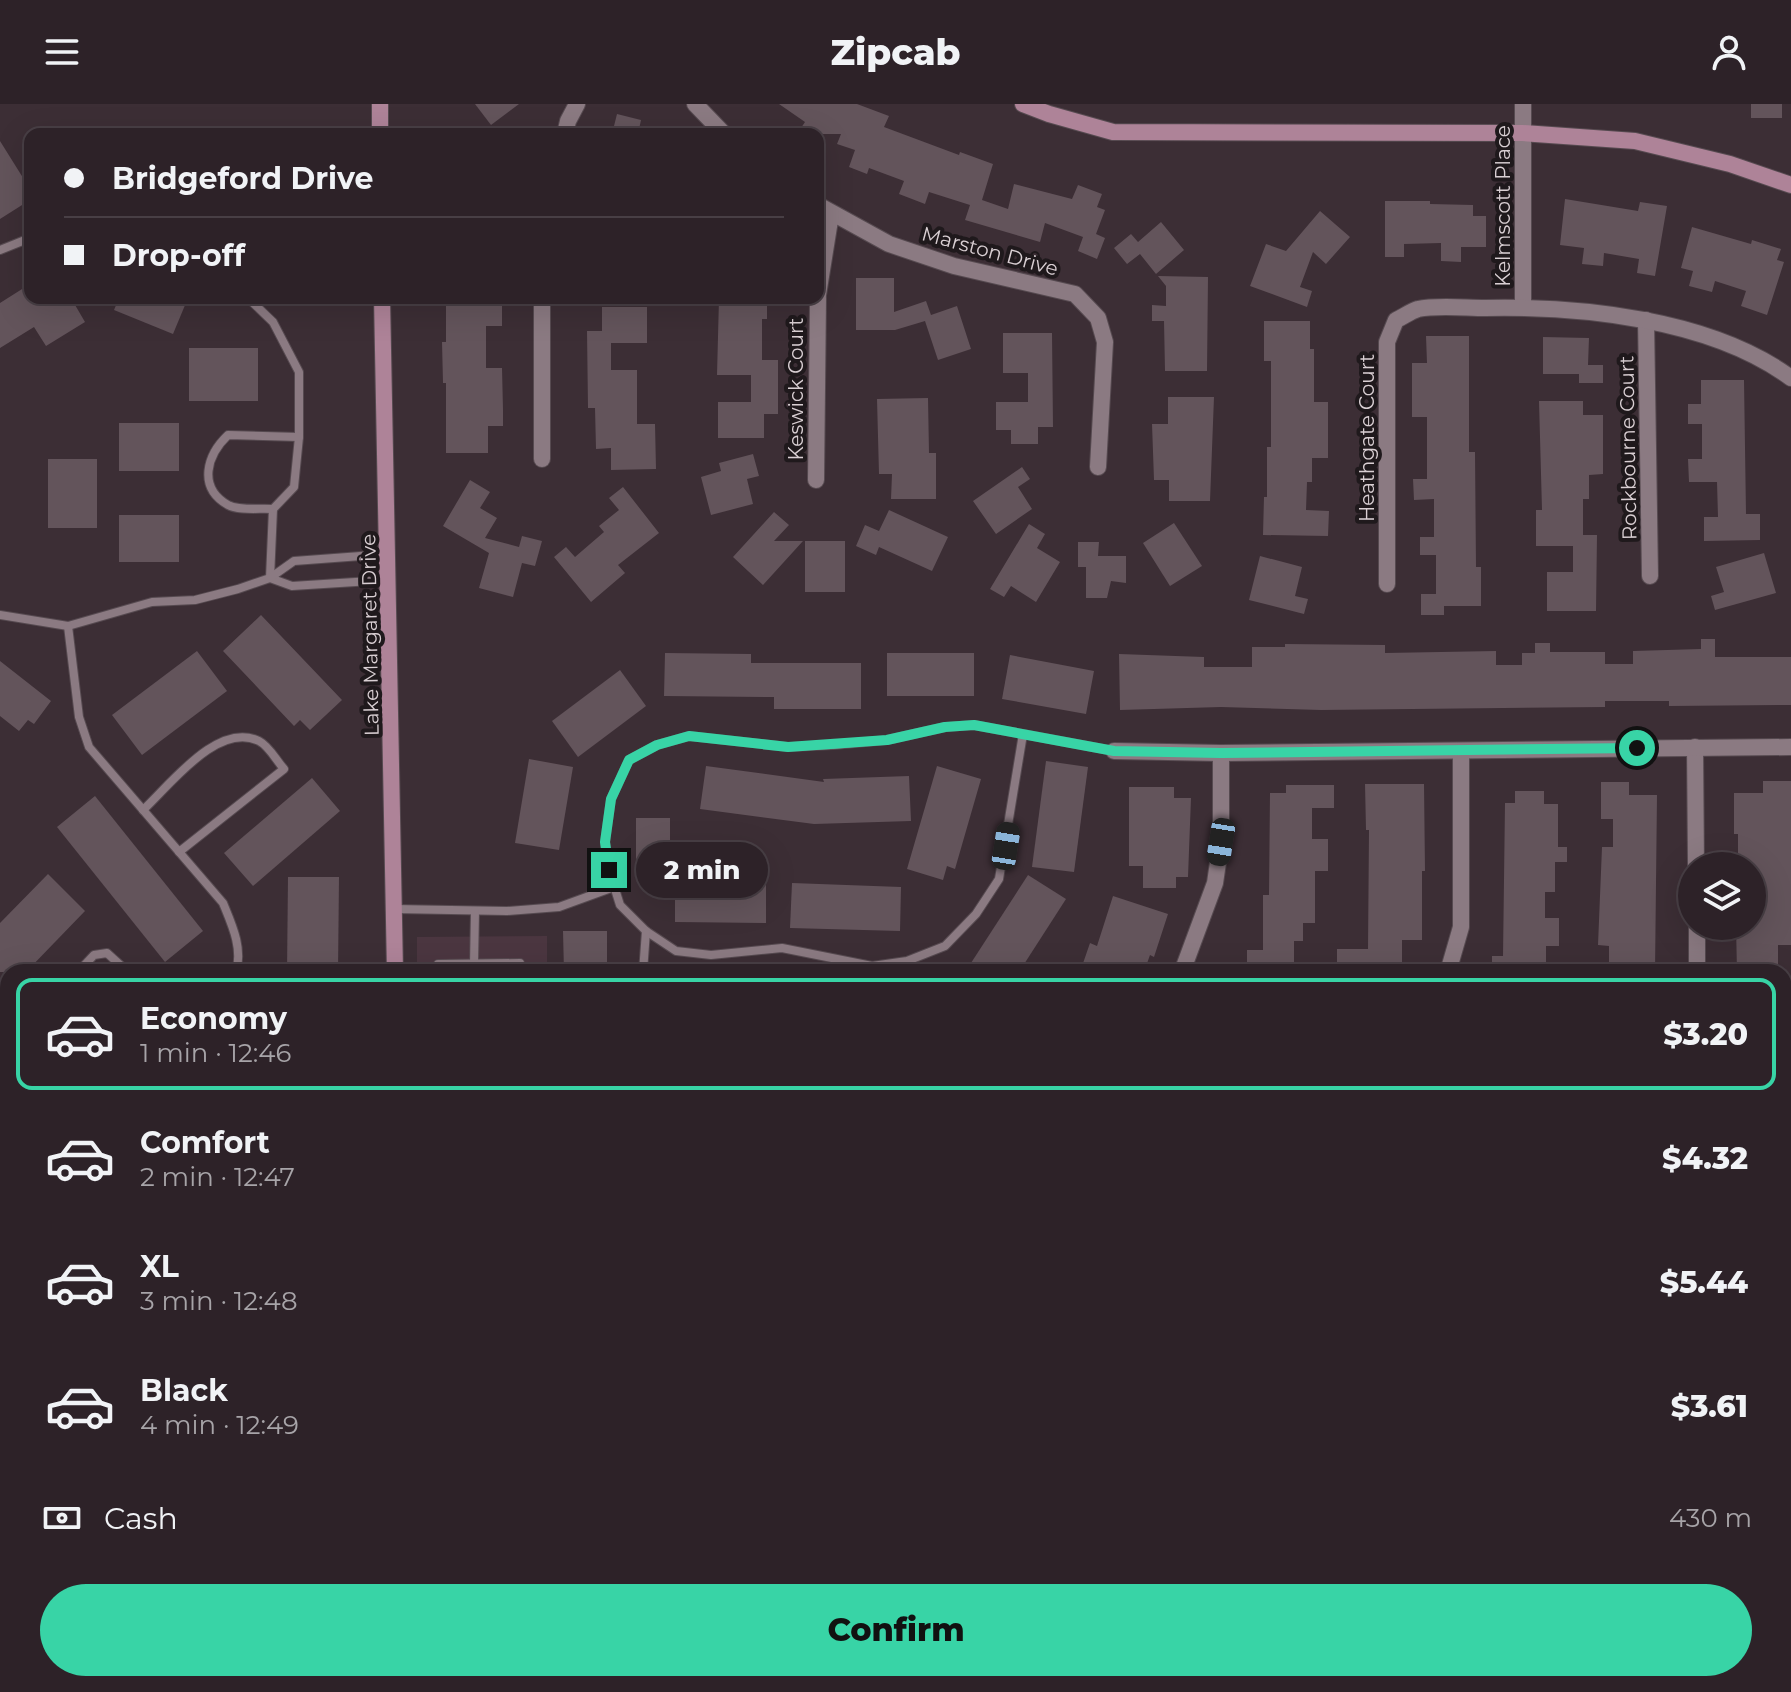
<!DOCTYPE html>
<html lang="en">
<head>
<meta charset="utf-8">
<style>
  :root { --surface:#2d2228; --page:#392f34; --text:#f1f3f6; --muted:#a7a4a8; --line:#483f45; --accent:#38d4a6 }
  body { margin:0; font-family:Montserrat,sans-serif; background:var(--page); color:var(--text); height:100vh; display:flex; flex-direction:column; font-size:30px; white-space:nowrap }
  * { box-sizing:border-box; margin:0 }
  p { font-size:26px; color:var(--muted) }
  .icon { flex:none; width:44px; height:44px; fill:none; stroke:currentColor; stroke-width:2; stroke-linecap:round; stroke-linejoin:round }
  .map { position:relative; flex:1; overflow:hidden }
  .details { position:absolute; left:0px; top:860px; width:1792px; height:728px; display:flex; flex-direction:column; background:var(--surface); border-radius:24px 24px 0 0; box-shadow:0 8px 32px #0002,0 0 0 2px var(--line) }
  .details>* { flex:none }
  .hud { position:absolute; left:24px; top:24px; width:800px; height:176px; border-radius:16px; box-shadow:0 8px 32px #0002,0 0 0 2px var(--line); display:grid; align-content:center; height:176px; padding:0 40px; background:var(--surface) }
  .controls { position:absolute; left:1678px; top:748px; display:grid; gap:16px }
  .controls a { display:grid; place-items:center; width:88px; height:88px; border-radius:50%; background:var(--surface); box-shadow:0 8px 32px #0002,0 0 0 2px var(--line); font-size:40px }
  .end { position:absolute; width:36px; height:36px; margin:-18px; border:10px solid #38d4a6; background:#111; box-shadow:0 0 0 4px #111 }
  .from { border-radius:50% }
  .bubble { position:absolute; height:56px; border-radius:28px; background:var(--surface); box-shadow:0 8px 32px #0002,0 0 0 2px var(--line); font-size:26px; font-weight:800; line-height:56px; text-align:center }
  .car { position:absolute; width:24px; height:48px; margin:-24px -12px; border-radius:10px; box-shadow:0 0 6px 2px #0007; background:linear-gradient(#222 24%,#8ab4d8 0 40%,#222 0 76%,#8ab4d8 0 86%,#222 0) }
  .hud b { display:flex; align-items:center; gap:28px; height:76px; font-size:30px }
  .hud b+b { border-top:2px solid var(--line) }
  .hud i { width:20px; height:20px; background:var(--text) }
  ul { padding:14px 0 0; list-style:none }
  li { display:flex; align-items:center; gap:24px; height:112px; margin:0 16px 12px; padding:0 24px; border:4px solid transparent; border-radius:16px }
  li div { flex:1 }
  li b { display:block; font-size:30px }
  li em { font-style:normal; font-weight:800 }
  li.current { border-color:var(--accent) }
  li>.icon { width:72px; height:72px; stroke-width:1.5 }
  .pay { display:flex; align-items:center; gap:20px; height:88px; padding:0 40px; font-size:30px }
  .pay p { margin-inline-start:auto }
  .primary-button { display:flex; gap:16px; margin-top:auto; padding:16px 40px }
  .primary-button a { flex:1; height:92px; border-radius:48px; background:var(--accent); color:#111; font-size:32px; font-weight:800; line-height:92px; text-align:center }
  header { display:flex; justify-content:space-between; align-items:center; height:104px; padding:0 40px; background:var(--surface); font-size:36px; font-weight:800 }
  .map>svg:first-child { display:block }
</style>
</head>
<body>
<header><svg class="icon" aria-label="menu" viewBox="0 0 24 24"><path d="M4 6h16M4 12h16M4 18h16"/></svg>Zipcab<svg class="icon" aria-label="person" viewBox="0 0 24 24"><circle cx="12" cy="8" r="4"/><path d="M4 21q1-7 8-7t8 7"/></svg></header>
<div class="map">
<svg width="1791" height="1588" viewBox="0 0 1791 1588">
  <rect width="100%" height="100%" fill="#3c2e35"/>
  <g fill="#4b3640">
    <path d="M547,832V868H417V833Z"/>
    <path d="M0,1271H8V1580H290L288,1588H0Z"/>
    <path d="M370,1580H912V1588H368Z"/>
  </g>
  <g fill="#63545b">
    <path d="M475,0H519L491,21Z"/>
    <path d="M779,0H857L889,12L884,23L959,51L960,48L993,60L982,96L1008,105L1014,80L1072,95L1078,81L1102,90L1097,103L1105,106L1096,130L1105,134L1097,155L1078,147L1083,133L1045,119L1040,138L965,116L970,101L929,88L925,100L899,90L904,77L869,64L867,70L849,63L855,46L837,40L841,30H797L805,18Z"/>
    <rect x="1751" y="0" width="31" height="14"/>
    <path d="M617,10L641,16L638,30H612Z"/>
    <path d="M0,37L30,85V96L0,115Z"/>
    <path d="M1565,95L1638,107L1640,98L1667,102L1655,172L1637,169L1639,155L1604,149L1603,162L1582,160L1584,144L1560,141Z"/>
    <path d="M1385,97H1430V100L1473,101V112H1486V143H1461V158L1441,157V139L1404,140V153H1385Z"/>
    <path d="M1320,107L1350,133L1326,160L1313,148L1300,183L1312,187L1307,203L1250,182L1266,140L1286,147Z"/>
    <path d="M1161,118L1184,146L1156,170L1140,150L1127,160L1114,144L1131,130L1138,138Z"/>
    <path d="M1692,123L1751,140L1752,136L1781,145L1777,156L1784,158L1767,211L1741,202L1746,187L1715,177L1712,188L1689,182L1693,167L1681,164Z"/>
    <path d="M1158,172L1208,173L1207,267H1165L1164,217H1152V201L1166,202V182Z"/>
    <path d="M856,174H894V208L926,197L931,211L957,202L971,245L938,256L925,217L895,226H856Z"/>
    <path d="M30,180V194H71L85,218L46,242L34,223L0,244V199Z"/>
    <path d="M119,194H188L173,230L114,206Z"/>
    <path d="M446,194H488V199H502V222H486V264H502L503,306V322H488V349H446V279H443L442,238H446Z"/>
    <path d="M719,194H767V215H762V256H778V310H764V334H718V298H751V271H717Z"/>
    <path d="M602,203H647V239H611V266H637V320H655L656,365L611,366V344L596,345L595,304H588L587,227H602Z"/>
    <path d="M1264,217H1310V245H1314V298H1328V354H1312V378H1307L1306,406L1329,407L1328,432L1263,431L1264,393H1267V343H1271V257H1264Z"/>
    <path d="M1003,229H1052L1053,323H1038V340H1011V326H996V298H1028V269H1003Z"/>
    <path d="M1426,232H1469V348H1475L1476,463H1481V502H1444V511H1421V490H1436V451H1420V433H1434V395L1414,396L1413,375H1427V313H1412V259H1427Z"/>
    <path d="M1543,233L1589,234L1588,261H1603V279H1579V270H1543Z"/>
    <rect x="189" y="244" width="69" height="53"/>
    <path d="M1701,276H1744L1746,410H1760V436L1704,437V413H1718L1717,378H1689L1688,355H1702V320H1688V300H1701Z"/>
    <path d="M1168,293H1214L1210,397H1169V376H1154L1152,320H1168Z"/>
    <path d="M928,294L929,349H936V395H891L892,370H879L877,295Z"/>
    <path d="M1539,297H1583V311H1603V370L1589,371V395H1583V431H1597L1596,507H1547V468H1573V442H1536V406H1542Z"/>
    <rect x="119" y="319" width="60" height="48"/>
    <path d="M753,350L759,372L747,375L753,400L711,411L701,373L721,367L719,359Z"/>
    <rect x="48" y="355" width="49" height="69"/>
    <path d="M1022,363L1030,375L1018,383L1032,405L996,430L973,397Z"/>
    <path d="M470,376L490,388L480,404L497,414L485,434L519,443L522,432L542,437L535,462L522,459L513,493L479,484L489,449L443,422Z"/>
    <path d="M623,383L659,429L618,461L625,469L591,498L554,453L566,443L575,453L604,428L599,422L619,406L609,394Z"/>
    <path d="M889,406L948,433L932,467L879,443L876,451L856,442L865,421L879,427Z"/>
    <path d="M774,408L789,421L774,437H803L763,481L733,453Z"/>
    <rect x="119" y="411" width="60" height="47"/>
    <path d="M1174,419L1202,462L1170,482L1143,439Z"/>
    <path d="M1029,420L1045,430L1037,444L1060,458L1036,498L1011,482L1004,493L990,485Z"/>
    <rect x="805" y="437" width="40" height="51"/>
    <path d="M1078,438H1099L1098,452H1126V479L1111,477L1107,494H1086V463H1078Z"/>
    <path d="M1764,449L1776,489L1715,506L1711,492L1724,488L1716,463Z"/>
    <path d="M1260,452L1302,463L1295,492L1308,495L1304,510L1249,496Z"/>
    <path d="M261,511L342,596L310,626L300,616L294,622L223,547Z"/>
    <path d="M1701,535H1715V553H1791V601L1669,602V597H1605V603L1321,606L1221,603L1120,606L1119,550L1204,553V563H1252V543H1285V540L1385,541V549L1496,547V561H1522V549H1535V539H1550V548H1605V560H1633V547L1701,545Z"/>
    <path d="M197,547L227,587L142,651L112,611Z"/>
    <path d="M665,549L751,550V559H861V605H774V593L664,592Z"/>
    <rect x="887" y="549" width="87" height="43"/>
    <path d="M1010,551L1094,567L1086,610L1002,595Z"/>
    <path d="M0,557L51,597L34,620L28,616L19,627L0,612Z"/>
    <path d="M620,566L646,602L578,653L552,617Z"/>
    <path d="M529,655L573,663L559,746L515,739Z"/>
    <path d="M1046,657L1088,663L1074,768L1032,763Z"/>
    <path d="M706,662L824,678L823,675L909,672L911,717L814,720L700,705Z"/>
    <path d="M937,662L981,675L955,765L947,762L943,776L907,765Z"/>
    <path d="M312,674L340,707L253,782L224,749Z"/>
    <path d="M1763,677H1791V841H1778V868H1737L1736,822H1752V762H1738V730H1734V689H1763Z"/>
    <path d="M1601,678H1629V691H1657L1655,868H1609V842L1598,841L1602,743H1613V715H1601Z"/>
    <path d="M1365,680H1424L1425,767H1422V836H1402V868H1337V845H1368L1369,726H1366Z"/>
    <path d="M1286,681H1334V704H1312V735H1328V767H1315V819H1303V837H1294V868H1247V846H1263V791H1269L1270,689H1286Z"/>
    <path d="M1129,683H1174V694H1191L1188,773H1176V784H1143V762H1129Z"/>
    <path d="M1515,687H1544V700H1558V743H1567V758H1555V788H1545V814H1559V842H1546V868H1492V852H1503L1505,699H1515Z"/>
    <path d="M95,692L203,827L165,858L57,723Z"/>
    <rect x="636" y="714" width="34" height="48"/>
    <path d="M48,770L85,807L26,868H0V819Z"/>
    <path d="M1028,771L1066,795L1019,868H985L971,859Z"/>
    <path d="M288,773H339L338,868H287Z"/>
    <path d="M675,774H766V819L675,818Z"/>
    <path d="M792,779L901,783L900,827L790,824Z"/>
    <path d="M1113,792L1168,810L1154,853L1150,851L1144,868H1080L1090,839L1097,842Z"/>
    <path d="M563,827H607V868H564Z"/>
  </g>
  <g fill="none" stroke-linecap="round" stroke-linejoin="round">
    <defs>
      <g id="lane">
        <path d="M0,146L30,134"/>
        <path d="M248,194L273,218L299,268V333L294,383L273,405L270,474"/>
        <path d="M273,405C260,404 239,407 228,401C197,383 207,351 228,331L299,333"/>
        <path d="M270,474L292,482L387,476"/>
        <path d="M0,511L68,522L152,498L195,496L238,485L270,474L294,457L388,450"/>
        <path d="M68,522L79,613L89,643L223,799C232,821 243,844 236,868"/>
        <path d="M1023,630L974,621L945,623L887,636L833,641L788,643L689,632L657,641L629,656L611,695L605,738L609,766L620,801L646,827L676,847L711,851L782,844L872,862L907,857L945,842L976,810L999,775L1023,630L1114,647"/>
        <path d="M143,706C171,680 218,617 259,637C269,642 276,656 284,665L179,748"/>
        <path d="M394,805L507,807L559,803L614,783"/>
        <path d="M438,860L520,859"/>
        <path d="M474,860L475,807"/>
        <path d="M78,868L94,851L107,849L128,868"/>
        <path d="M643,868L646,827"/>
        <path d="M0,1317H8"/>
        <path d="M1784,1515L1786,1588"/>
        <path d="M927,1580V1588"/>
        <path d="M1328,1580L1334,1588"/>
        <path d="M1420,1580V1588"/>
        <path d="M1462,1580V1588"/>
        <path d="M1618,1580V1588"/>
        <path d="M252,1588L253,1580"/>
        <path d="M609,1588L892,1581"/>
      </g>
      <g id="street">
        <path d="M695,0L724,30"/>
        <path d="M1523,0V203"/>
        <path d="M565,30L568,17L577,0"/>
        <path d="M818,101L889,140L954,162L1075,190L1098,214L1105,238L1098,363"/>
        <path d="M818,191L831,110"/>
        <path d="M542,194V355"/>
        <path d="M1646,216L1650,472"/>
        <path d="M816,376L818,194"/>
        <path d="M1387,480V238L1396,216C1403,213 1411,207 1418,205C1436,201 1466,204 1485,204C1582,202 1711,215 1791,274"/>
        <path d="M1695,643L1696,762"/>
        <path d="M1114,647L1221,649L1791,643"/>
        <path d="M1697,822V868"/>
        <path d="M1182,868L1215,779L1221,738V649"/>
        <path d="M1448,868L1461,823V647"/>
      </g>
      <g id="secondary">
        <path d="M380,0V30"/>
        <path d="M1023,0L1049,10L1113,28L1522,29L1635,37L1730,60L1791,81"/>
        <path d="M382,194L395,868"/>
        <path d="M1784,1057H1791"/>
        <path d="M0,1067H8"/>
        <path d="M333,1588L335,1580"/>
      </g>
    </defs>
    <use href="#lane" stroke="#564a50" stroke-width="10"/>
    <use href="#street" stroke="#564a50" stroke-width="18"/>
    <use href="#secondary" stroke="#564a50" stroke-width="18"/>
    <use href="#lane" stroke="#8b7a82" stroke-width="8"/>
    <use href="#street" stroke="#8b7a82" stroke-width="16"/>
    <use href="#secondary" stroke="#ae8398" stroke-width="16"/>
  </g>
  <g fill="none" stroke-linecap="round" stroke-linejoin="round">
    <path stroke="#38d4a6" stroke-width="10" d="M609,766L605,738L611,695L629,656L657,641L689,632L788,643L887,636L945,623L974,621L1114,647L1221,649L1637,644"/>
  </g>
  <g text-anchor="middle" dominant-baseline="central" stroke-width="8" stroke-linejoin="round" paint-order="stroke">
    <g font-size="20" fill="#d9cfd3" stroke="#1f191c">
      <text transform="translate(1503 102) rotate(-90)">Kelmscott Place</text>
      <text transform="translate(990 147) rotate(15)">Marston Drive</text>
      <text transform="translate(796 285) rotate(-90)">Keswick Court</text>
      <text transform="translate(1367 334) rotate(-90)">Heathgate Court</text>
      <text transform="translate(1628 344) rotate(-91)">Rockbourne Court</text>
      <text transform="translate(370 531) rotate(-91)">Lake Margaret Drive</text>
    </g>
  </g>
</svg>
<div class="controls">
<a><svg class="icon" aria-label="layers" viewBox="0 0 24 24"><path d="M12 4l9 5-9 5-9-5zM3 14l9 5 9-5"/></svg></a>
</div>
<i class="end from" style="left:1637px;top:644px"></i>
<i class="end" style="left:609px;top:766px"></i>
<div class="bubble" style="left:636px;top:738px;width:132px">2 min</div>
<i class="car" style="left:1221px;top:738px;rotate:189deg"></i>
<i class="car" style="left:1006px;top:742px;rotate:9deg"></i>
<div class="hud">
<b><i class="from"></i>Bridgeford Drive</b>
<b><i></i>Drop-off</b>
</div>
<section class="details">
<ul>
<li class="current"><svg class="icon" aria-label="car" viewBox="0 0 24 24"><path d="M5 17H2v-5l4-1 3-4h7l3 4 3 1v5h-3M9 17h6M6 11h13"/><circle cx="7" cy="17" r="2"/><circle cx="17" cy="17" r="2"/></svg><div><b>Economy</b><p>1 min · 12:46</p></div><em>$3.20</em></li>
<li><svg class="icon" aria-label="car" viewBox="0 0 24 24"><path d="M5 17H2v-5l4-1 3-4h7l3 4 3 1v5h-3M9 17h6M6 11h13"/><circle cx="7" cy="17" r="2"/><circle cx="17" cy="17" r="2"/></svg><div><b>Comfort</b><p>2 min · 12:47</p></div><em>$4.32</em></li>
<li><svg class="icon" aria-label="car" viewBox="0 0 24 24"><path d="M5 17H2v-5l4-1 3-4h7l3 4 3 1v5h-3M9 17h6M6 11h13"/><circle cx="7" cy="17" r="2"/><circle cx="17" cy="17" r="2"/></svg><div><b>XL</b><p>3 min · 12:48</p></div><em>$5.44</em></li>
<li><svg class="icon" aria-label="car" viewBox="0 0 24 24"><path d="M5 17H2v-5l4-1 3-4h7l3 4 3 1v5h-3M9 17h6M6 11h13"/><circle cx="7" cy="17" r="2"/><circle cx="17" cy="17" r="2"/></svg><div><b>Black</b><p>4 min · 12:49</p></div><em>$3.61</em></li>
</ul>
<div class="pay"><svg class="icon" aria-label="cash" viewBox="0 0 24 24"><path d="M3 7h18v10H3z"/><circle cx="12" cy="12" r="2"/></svg>Cash<p>430 m</p></div>
<div class="primary-button"><a>Confirm</a></div>
</section>
</div>
</body>
</html>
